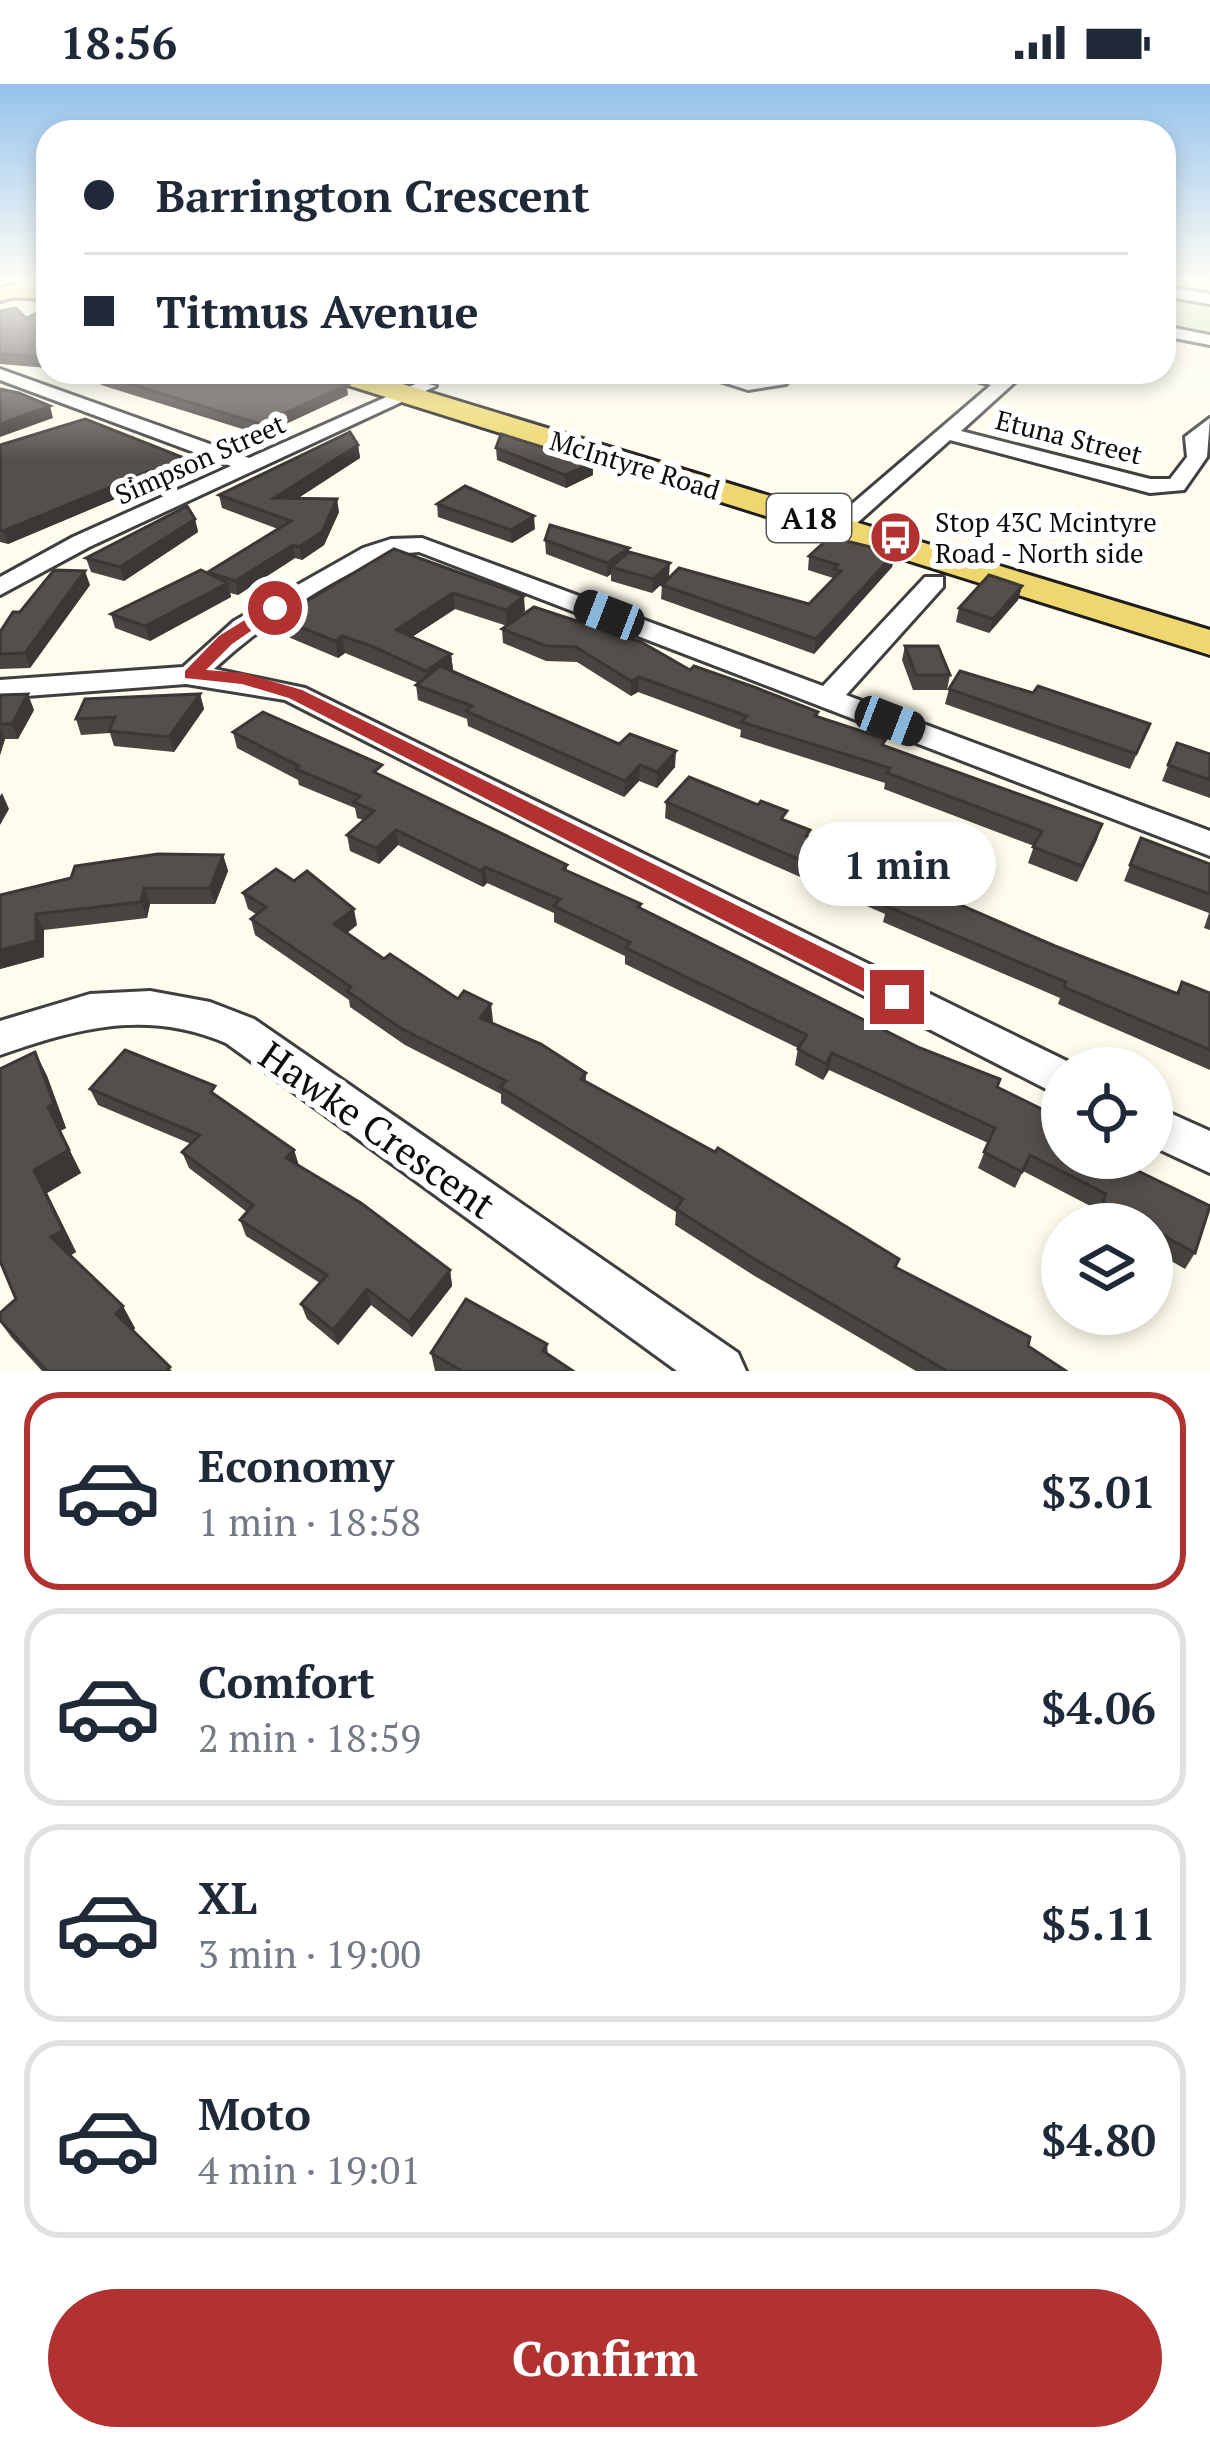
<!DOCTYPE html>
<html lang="en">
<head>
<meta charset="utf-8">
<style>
  :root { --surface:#fff; --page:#f2f2f3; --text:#1f2937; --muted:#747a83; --line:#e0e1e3; --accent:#b13230 }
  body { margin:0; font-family:"PT Serif",serif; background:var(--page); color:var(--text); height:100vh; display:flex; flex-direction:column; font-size:45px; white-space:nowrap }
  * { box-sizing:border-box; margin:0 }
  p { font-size:39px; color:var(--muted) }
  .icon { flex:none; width:66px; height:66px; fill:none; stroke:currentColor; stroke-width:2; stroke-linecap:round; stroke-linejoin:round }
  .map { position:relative; height:1287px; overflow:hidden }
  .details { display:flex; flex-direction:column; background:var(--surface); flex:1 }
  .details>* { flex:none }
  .hud { position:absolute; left:36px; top:36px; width:1140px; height:264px; border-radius:36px; box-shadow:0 6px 18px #0003; display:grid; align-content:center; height:264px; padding:0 48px; background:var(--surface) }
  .buttons { position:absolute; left:1041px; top:963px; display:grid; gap:24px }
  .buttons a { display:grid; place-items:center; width:132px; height:132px; border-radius:50%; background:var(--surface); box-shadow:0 6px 18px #0003; font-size:60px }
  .end { position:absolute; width:54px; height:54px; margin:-27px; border:15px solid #b13230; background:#fff; box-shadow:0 0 0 6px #fff }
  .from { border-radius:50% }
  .bubble { position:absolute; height:84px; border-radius:42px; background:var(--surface); box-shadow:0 6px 18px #0003; font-size:39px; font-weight:600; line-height:84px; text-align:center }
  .car { position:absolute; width:36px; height:72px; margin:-36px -18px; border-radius:15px; box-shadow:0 0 9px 3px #0007; background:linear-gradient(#222 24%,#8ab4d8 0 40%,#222 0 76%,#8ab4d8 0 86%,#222 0) }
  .hud b { display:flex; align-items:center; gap:42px; height:114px; font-size:45px }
  .hud b+b { border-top:3px solid var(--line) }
  .hud i { width:30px; height:30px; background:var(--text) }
  ul { padding:21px 0 0; list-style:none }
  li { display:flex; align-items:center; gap:36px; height:198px; margin:0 24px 18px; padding:0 24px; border:6px solid var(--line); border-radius:36px }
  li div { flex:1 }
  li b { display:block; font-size:45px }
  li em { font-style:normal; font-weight:600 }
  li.active { border-color:var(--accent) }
  li>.icon { width:108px; height:108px; stroke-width:1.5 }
  .primary-button { display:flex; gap:24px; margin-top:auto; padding:24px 48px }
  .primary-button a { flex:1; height:138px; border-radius:72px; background:var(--accent); color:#fff; font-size:48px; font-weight:600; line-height:138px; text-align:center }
  .status { display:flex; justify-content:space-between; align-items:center; height:84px; padding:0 60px; background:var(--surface); direction:ltr }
  .status svg { height:33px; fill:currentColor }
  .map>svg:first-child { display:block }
</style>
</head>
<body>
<div class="status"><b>18:56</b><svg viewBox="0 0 49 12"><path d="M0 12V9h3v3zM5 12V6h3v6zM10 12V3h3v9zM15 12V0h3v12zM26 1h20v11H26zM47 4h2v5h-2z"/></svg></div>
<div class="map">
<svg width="1210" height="1287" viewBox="0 0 1210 1287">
  <rect width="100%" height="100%" fill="#fefced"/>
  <path fill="#cde5ba" d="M1164,210L1210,218V252L1164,244Z"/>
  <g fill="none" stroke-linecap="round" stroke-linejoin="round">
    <defs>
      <g id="minor">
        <path d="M1164,202L1210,210V220L1164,212Z"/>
        <path d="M1164,242L1210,251V261L1164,252Z"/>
        <path d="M0,285L249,374L420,298L436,302L89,463L0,511V493L73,453L231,382L0,296Z"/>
        <path d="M691,288L748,294L794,288L786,300L748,306Z"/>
        <path d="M947,288L1002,292L1026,288L961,347L1150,395H1170L1187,373L1185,353L1210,334L1207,373L1184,406L1150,409L950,356L847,448H831V438L991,301Z"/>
        <path d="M422,454L823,602L925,493H943V503L846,611L1210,747V772L419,468C359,470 258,544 214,585L305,604L1077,982L1062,984V1013L285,616L186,600L0,614V596L183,583L234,537L363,464L391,455Z"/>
        <path d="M150,907L210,918L254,935L738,1269L746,1287H677L226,959C146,925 78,944 0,971V937L90,910Z"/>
        <path d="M1152,1021L1210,1047V1089L1152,1062Z"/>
      </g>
      <path id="secondary" d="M28,197H48V204L0,217V204Z"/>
      <g id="primary">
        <path d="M13,201H48V215L5,213L2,208Z"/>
        <path d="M322,288H363L1210,546V571L325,294Z"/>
      </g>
    </defs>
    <use href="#minor" stroke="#3f3f3f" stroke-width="6"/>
    <use href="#secondary" stroke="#2e2e2e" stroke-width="6"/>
    <use href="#primary" stroke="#1d1d1d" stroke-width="6"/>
    <use href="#minor" fill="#fff" fill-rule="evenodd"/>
    <use href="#secondary" fill="#f8f5ae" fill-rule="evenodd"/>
    <use href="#primary" fill="#edd76e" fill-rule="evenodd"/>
  </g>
  <g fill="#484440">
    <path d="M48,224V284L0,280V227L26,234Z"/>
    <path d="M96,288H296L348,311L262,351L101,301L98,290L102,288Z"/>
    <path d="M0,361L192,377L194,389L162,403L153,399L8,460L0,458Z"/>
    <path d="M358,361L360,374L297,415L339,428L324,461L302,476L295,474L238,511L230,509L231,513L150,557L115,544L111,530L209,490L278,445L222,424L219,411Z"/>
    <path d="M496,364L593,391L566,404L497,376Z"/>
    <path d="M437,420L535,445L512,459L438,433Z"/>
    <path d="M195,435L198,448L124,497L91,488L86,474Z"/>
    <path d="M545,456L669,493L652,509L611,497V490L607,493L546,470Z"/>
    <path d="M394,465L525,527L513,537L690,586L818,628V632L885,662L1102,740L1097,756L1077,798L1028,779L1034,762L884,705L885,699L740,653L741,646L638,608L631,612L577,578L546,577L503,559L502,545L507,542L455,525L412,553L451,570L453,586L619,660L675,683L657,704L639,697L624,713L468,642L467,635L418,616L416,601L418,599L345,569L338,574L281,550L278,534Z"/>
    <path d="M895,469L892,483L814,570L661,515L662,501L809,520L833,494L808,486L809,472Z"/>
    <path d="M90,501L30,584L0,585V548L20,528Z"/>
    <path d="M1022,502L1018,516L989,549L956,538L959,524Z"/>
    <path d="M905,562L950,591L947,606H913L902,576Z"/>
    <path d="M949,605L1033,609L1150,640L1130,685L945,620Z"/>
    <path d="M200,610L204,625L174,668L114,662L110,649L81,651L76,635Z"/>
    <path d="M0,611L34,626L18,655H5L0,671Z"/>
    <path d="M233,648L383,693L567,781V787L641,820V825L997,1003L1059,1049L1195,1169L1185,1185L1152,1166V1140H1106L1095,1133L1098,1126L1023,1087L1015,1104L978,1084L988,1059L829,986L823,996L795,981L798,964L625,880V872L554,838V829L487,799L483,803L398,761L379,780L350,767L347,751L363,736L357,734L355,724L299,701L298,696L237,664Z"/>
    <path d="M1177,659L1210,670V714L1162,697Z"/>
    <path d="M666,718L786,736L809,753L1055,862L1176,909L1182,898L1210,909V986L1058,920L1060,914L883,838L885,830L665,734Z"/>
    <path d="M1141,754L1210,780V846L1204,844L1209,829L1124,797Z"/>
    <path d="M223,771L228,787L215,820H150L147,834L44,846V873L0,885V811Z"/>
    <path d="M243,809L357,841L347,849L384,875L493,937L491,939L586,989V998L899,1175L896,1183L1066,1287H916L753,1191L675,1141L676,1128L501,1019V1010L405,961L350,923L349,916L255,851L251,835L256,830L248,825Z"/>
    <path d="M35,968L47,992L66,1044L60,1047L81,1089L47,1109L76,1168L71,1171L135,1244L133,1247L172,1287H42L12,1254L0,1238L16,1215Z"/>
    <path d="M90,1005L219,1013L294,1066L299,1082L450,1186L452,1202L412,1253L371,1221L338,1261L307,1235L301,1220L320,1199L246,1152L240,1136L247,1128L189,1084L182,1068L191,1060L98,1021Z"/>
    <path d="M547,1260L548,1271L573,1287H435L431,1269Z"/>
  </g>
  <g fill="#3b3734">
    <path d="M347,301L348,311L262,351L260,340Z"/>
    <path d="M50,322L53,334L0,353V340Z"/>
    <path d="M358,361L360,374L276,428L274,414Z"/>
    <path d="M192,377L194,389L162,403L159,391Z"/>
    <path d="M593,379V391L566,404L565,391Z"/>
    <path d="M150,387L153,399L8,460L3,447Z"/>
    <path d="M337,415L339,428L324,461L302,476L299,463Z"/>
    <path d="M534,432L535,445L512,459L511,446Z"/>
    <path d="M195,435L198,448L124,497L120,483Z"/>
    <path d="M293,461L295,474L238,511L235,497Z"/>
    <path d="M629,464V478L611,483V490L607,493V479Z"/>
    <path d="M895,469L892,483L814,570L816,555Z"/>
    <path d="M670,479L669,493L652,509L653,495Z"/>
    <path d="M85,487L90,501L30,584L25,569Z"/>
    <path d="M228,499L231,513L150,557L145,542Z"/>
    <path d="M1022,502L1018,516L989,549L993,535Z"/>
    <path d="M453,509L455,525L398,562L396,546Z"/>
    <path d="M524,512L525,527L507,542L506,526Z"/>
    <path d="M342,552L345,569L338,574L335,557Z"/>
    <path d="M451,570L453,586L428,604L426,587Z"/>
    <path d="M639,593L638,608L631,612V597Z"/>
    <path d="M28,610L34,626L18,655L12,640Z"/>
    <path d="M200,610L204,625L174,668L169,653Z"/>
    <path d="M0,643L5,655L0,671Z"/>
    <path d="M676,667L675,683L657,704V688Z"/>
    <path d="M640,681L639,697L624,713L625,697Z"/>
    <path d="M2,709L9,725L0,741V712Z"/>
    <path d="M396,746L398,761L379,780L376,764Z"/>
    <path d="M223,771L228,787L215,820L210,804Z"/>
    <path d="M485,783L487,799L483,803L481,787Z"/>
    <path d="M144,804L150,820L147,834L141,818Z"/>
    <path d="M354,825L357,841L338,856L334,840Z"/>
    <path d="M36,830L44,846V873L0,885V866Z"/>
    <path d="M491,920L493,937L481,950L480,934Z"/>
    <path d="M35,968L47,992L66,1044L60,1047L81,1089L47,1109L76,1168L65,1175L51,1153L34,1086L48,1023Z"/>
    <path d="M832,969L829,986L823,996L826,980Z"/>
    <path d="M294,1066L299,1082L286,1074Z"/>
    <path d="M450,1186L452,1202L412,1253L409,1238Z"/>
    <path d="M367,1205L371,1221L338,1261L333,1246Z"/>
    <path d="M123,1222L135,1244L128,1252L116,1230Z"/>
  </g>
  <g fill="#544f4a" stroke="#3b3734" stroke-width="3">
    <path d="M16,224L26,234L48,224V274L0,270V227Z"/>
    <path d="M103,288H296L347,301L260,340L98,290Z"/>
    <path d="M0,305L19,309L50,322L0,340Z"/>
    <path d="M85,335L192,377L159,391L150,387L3,447L0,446V361Z"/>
    <path d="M350,348L358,361L274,414L337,415L322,448L299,463L293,461L235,497L208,488L291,437L219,411Z"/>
    <path d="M501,350L593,379L565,391L496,364Z"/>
    <path d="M465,402L534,432L511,446L437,420Z"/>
    <path d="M187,422L195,435L120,483L86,474Z"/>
    <path d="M550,441L629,464L607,479L545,456Z"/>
    <path d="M830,453L895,469L816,555L662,501L679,484L809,520L841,487L834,485L838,481L809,472Z"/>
    <path d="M394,465L524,512L506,526L453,509L396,546L451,570L426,587L371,562L342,552L335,557L278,534Z"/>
    <path d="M629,468L670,479L653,495L611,483Z"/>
    <path d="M54,486L85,487L25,569L0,570V548L13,528H20Z"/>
    <path d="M201,486L228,499L145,542L111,530Z"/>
    <path d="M989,491L1022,502L993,535L959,524Z"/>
    <path d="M534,523L641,558L690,586L694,582L754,603L818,628L815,632L886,655L882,661L1102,740L1082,782L1033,763L1042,747L887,689L890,684L741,638L747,632L639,593L631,597L576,563L546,562L502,545Z"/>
    <path d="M905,562H938L950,591H916Z"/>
    <path d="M440,582L619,660L630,650L676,667L657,688L640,681L625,697L466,627L472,622L416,601Z"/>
    <path d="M960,587L1033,609L1038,602L1150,640L1136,670L949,605Z"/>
    <path d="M28,610L12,640H0V611Z"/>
    <path d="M200,610L169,653L109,647L115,633L76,635L85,615Z"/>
    <path d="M263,628L382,681L374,688L567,781L563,785L641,820L638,823L920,964L1000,995L997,1003L1062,1035L1059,1049L1062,1050V1074H1111L1210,1122L1195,1169L1152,1145V1140H1143L1103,1118L1106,1110L1030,1071L1022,1088L984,1068L995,1044L832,969L826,980L798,965L807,951L626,864L630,858L554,822L560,815L485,783L481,787L396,746L376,764L347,751L374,727L354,718L360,712L296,685L299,682L233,648Z"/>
    <path d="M1177,659L1210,670V696L1168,681Z"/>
    <path d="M689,693L758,721L761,717L787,727L781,735L810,746L806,752L949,803L942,813L1055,862L1178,910L1182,898L1210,909V966L1064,903L1066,898L886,822L891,815L666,718Z"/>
    <path d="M1141,754L1210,780V810L1130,781Z"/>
    <path d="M158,770L223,771L210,804H144L141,818L36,830V857L0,866V811L71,794L75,782Z"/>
    <path d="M276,785L294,797L307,787L354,825L334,840L384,875L390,870L458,915L464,907L491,920L480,934L541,960L586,989L581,995L715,1068L718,1064L899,1175L895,1183L1030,1253L1028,1262L1066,1287H947L756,1176L676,1125L683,1115L500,1003L506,997L402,945L347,907L351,903L251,835L266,823L243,809Z"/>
    <path d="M125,966L215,1002L211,1008L294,1066L286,1074L361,1119L450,1186L409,1238L367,1205L333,1246L301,1220L327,1191L240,1136L253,1121L182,1068L200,1051L90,1005Z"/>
    <path d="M35,968L54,1020L48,1023L69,1066L34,1086L63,1146L51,1153L123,1222L116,1230L170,1283L166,1287H47L0,1236V1229L16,1215L0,1177V985Z"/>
    <path d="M466,1215L547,1260L543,1267L573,1287H462L431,1269Z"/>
  </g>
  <linearGradient id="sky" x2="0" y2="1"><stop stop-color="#94c2ec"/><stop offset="0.52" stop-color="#fffef7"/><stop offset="1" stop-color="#fffef7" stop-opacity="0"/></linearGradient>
  <rect width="1210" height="377" fill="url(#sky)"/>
  <path fill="#b13230" d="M269,521L284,524L232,560L206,586L244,589L302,606L906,905V920H888L289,614L242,600L185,594V587L219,552Z"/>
  <defs>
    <symbol id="bus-disc" viewBox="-11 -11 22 22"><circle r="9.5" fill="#b13230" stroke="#fff"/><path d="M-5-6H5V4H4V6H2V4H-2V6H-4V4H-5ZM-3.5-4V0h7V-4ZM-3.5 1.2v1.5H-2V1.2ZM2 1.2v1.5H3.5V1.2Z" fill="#fff"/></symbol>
  </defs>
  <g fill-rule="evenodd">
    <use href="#bus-disc" x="866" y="424" width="59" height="59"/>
  </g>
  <g text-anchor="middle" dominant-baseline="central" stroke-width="12" stroke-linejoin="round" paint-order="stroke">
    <g font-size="27" fill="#0c0c0c" stroke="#fff">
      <text transform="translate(1069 353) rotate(14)">Etuna Street</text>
      <text transform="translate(200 375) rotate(-24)">Simpson Street</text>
      <text transform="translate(635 381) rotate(17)">McIntyre Road</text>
    </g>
    <g font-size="27" fill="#0c0c0c" stroke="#fff" text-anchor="start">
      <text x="935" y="438">Stop 43C Mcintyre<tspan x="935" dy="31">Road - North side</tspan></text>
    </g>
    <rect fill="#fff" stroke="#555" stroke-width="3" x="767" y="410" width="84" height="48" rx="9"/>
    <g font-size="30" font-weight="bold" fill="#0c0c0c">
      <text x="809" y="434">A18</text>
    </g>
    <g font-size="39" fill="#0c0c0c" stroke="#fff">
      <text transform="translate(378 1045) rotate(35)">Hawke Crescent</text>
    </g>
  </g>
</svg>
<div class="buttons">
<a><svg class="icon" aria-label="locate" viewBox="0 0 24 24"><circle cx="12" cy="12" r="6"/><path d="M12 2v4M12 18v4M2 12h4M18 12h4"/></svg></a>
<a><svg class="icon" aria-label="layers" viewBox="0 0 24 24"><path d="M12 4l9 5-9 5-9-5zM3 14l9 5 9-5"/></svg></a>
</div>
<i class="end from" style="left:275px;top:524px"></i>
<i class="end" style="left:897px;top:913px"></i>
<div class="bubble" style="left:798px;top:738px;width:198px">1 min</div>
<i class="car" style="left:609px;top:531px;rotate:291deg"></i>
<i class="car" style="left:890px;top:637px;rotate:111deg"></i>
<div class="hud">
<b><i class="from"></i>Barrington Crescent</b>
<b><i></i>Titmus Avenue</b>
</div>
</div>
<section class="details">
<ul>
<li class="active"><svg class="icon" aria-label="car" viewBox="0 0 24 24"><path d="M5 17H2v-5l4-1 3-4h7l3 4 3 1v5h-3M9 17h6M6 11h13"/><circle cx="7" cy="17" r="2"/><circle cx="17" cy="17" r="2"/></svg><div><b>Economy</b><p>1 min · 18:58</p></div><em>$3.01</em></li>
<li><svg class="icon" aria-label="car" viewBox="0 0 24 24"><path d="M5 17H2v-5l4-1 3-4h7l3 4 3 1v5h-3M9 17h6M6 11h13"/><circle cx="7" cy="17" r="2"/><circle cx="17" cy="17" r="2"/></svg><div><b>Comfort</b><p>2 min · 18:59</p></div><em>$4.06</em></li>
<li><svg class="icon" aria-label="car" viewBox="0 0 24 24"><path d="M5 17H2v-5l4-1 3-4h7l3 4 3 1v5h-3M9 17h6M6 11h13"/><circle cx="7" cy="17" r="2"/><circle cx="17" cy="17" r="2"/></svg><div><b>XL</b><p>3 min · 19:00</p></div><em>$5.11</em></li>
<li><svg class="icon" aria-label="car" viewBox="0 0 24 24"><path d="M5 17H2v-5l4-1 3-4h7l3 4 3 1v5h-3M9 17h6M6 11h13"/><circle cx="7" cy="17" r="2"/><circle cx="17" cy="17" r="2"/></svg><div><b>Moto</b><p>4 min · 19:01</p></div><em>$4.80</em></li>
</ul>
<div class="primary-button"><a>Confirm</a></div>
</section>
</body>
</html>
